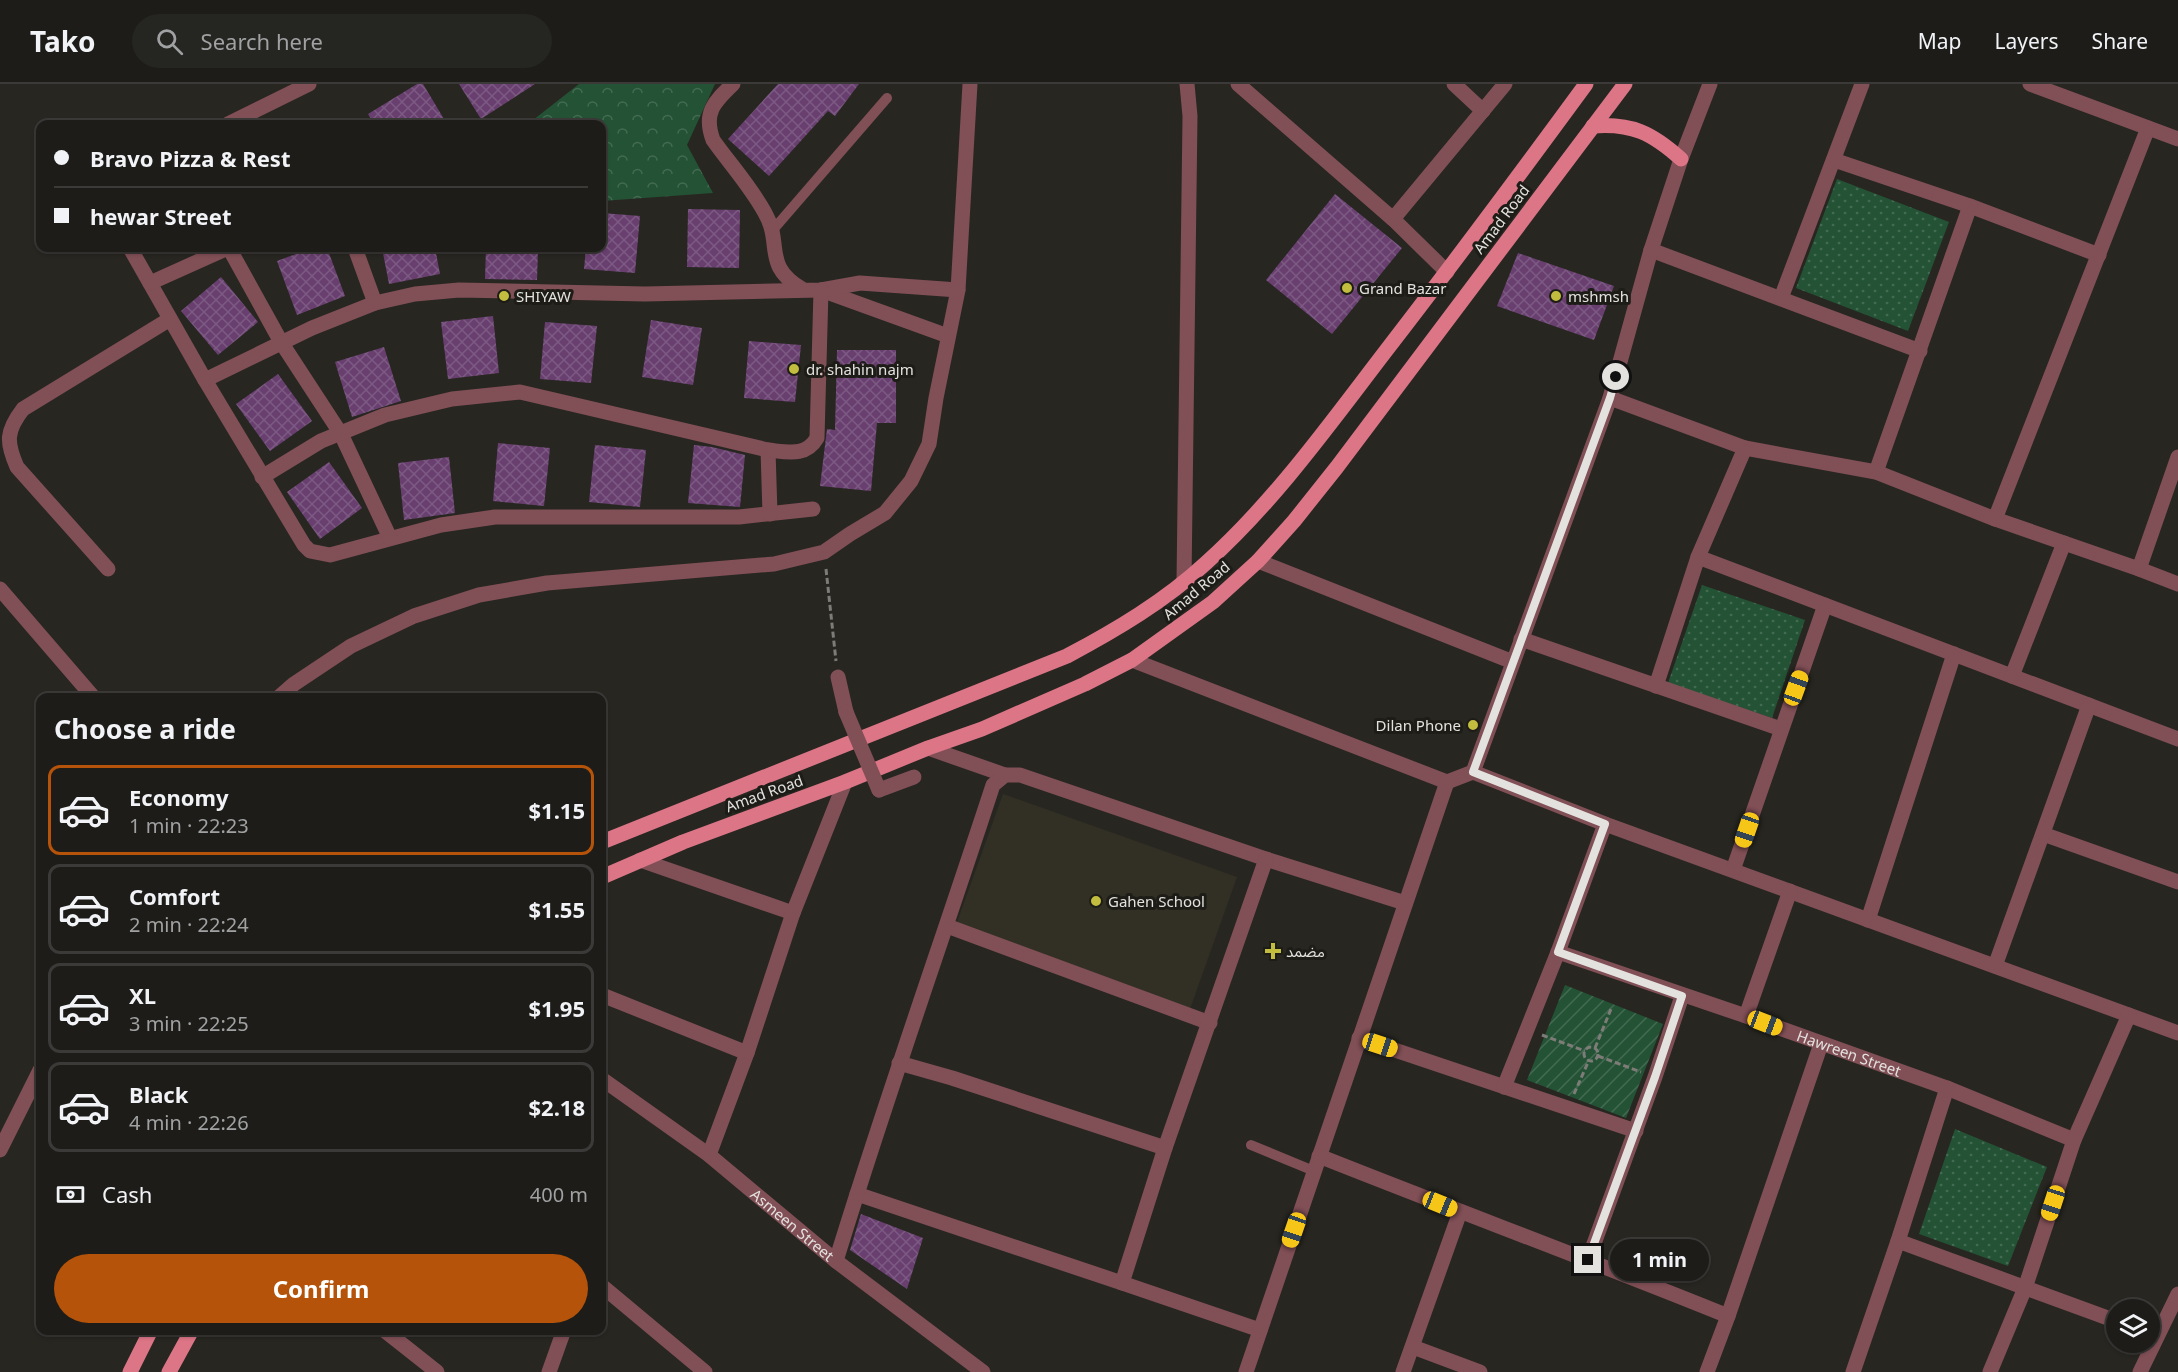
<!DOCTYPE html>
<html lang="en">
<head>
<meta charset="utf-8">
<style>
  :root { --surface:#1d1c19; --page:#252522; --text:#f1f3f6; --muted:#a0a1a2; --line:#3b3a38; --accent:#b45309 }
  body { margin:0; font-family:"Noto Sans","Noto Sans Arabic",sans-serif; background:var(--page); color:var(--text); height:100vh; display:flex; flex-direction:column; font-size:22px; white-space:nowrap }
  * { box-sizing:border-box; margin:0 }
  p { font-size:20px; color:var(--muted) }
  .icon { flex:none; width:33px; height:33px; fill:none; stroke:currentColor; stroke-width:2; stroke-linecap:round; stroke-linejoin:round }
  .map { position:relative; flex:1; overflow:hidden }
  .drawer { position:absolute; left:36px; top:609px; width:570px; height:642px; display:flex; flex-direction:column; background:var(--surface); border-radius:12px; box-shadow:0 2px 4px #0004,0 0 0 2px var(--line) }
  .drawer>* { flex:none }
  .top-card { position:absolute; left:36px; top:36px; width:570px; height:132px; border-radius:12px; box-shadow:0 2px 4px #0004,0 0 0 2px var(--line); display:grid; align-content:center; height:132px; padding:0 18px; background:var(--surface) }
  .fabs { position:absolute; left:2106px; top:1215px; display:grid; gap:12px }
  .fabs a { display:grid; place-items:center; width:54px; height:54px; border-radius:50%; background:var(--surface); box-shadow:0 2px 4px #0004,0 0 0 2px var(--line); font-size:30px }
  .end { position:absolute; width:27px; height:27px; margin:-14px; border:8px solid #e3e2df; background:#111; box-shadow:0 0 0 3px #111 }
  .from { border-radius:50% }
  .bubble { position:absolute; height:42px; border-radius:21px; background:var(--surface); box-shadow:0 2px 4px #0004,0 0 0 2px var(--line); font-size:20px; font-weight:700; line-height:42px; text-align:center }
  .car { position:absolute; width:18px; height:36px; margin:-18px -9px; border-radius:8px; box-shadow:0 0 4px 2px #0007; background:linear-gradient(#f5c518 24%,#345 0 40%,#f5c518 0 76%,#345 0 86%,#f5c518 0) }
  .top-card b { display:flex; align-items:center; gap:21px; height:57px; font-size:22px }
  .top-card b+b { border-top:2px solid var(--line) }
  .top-card i { width:15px; height:15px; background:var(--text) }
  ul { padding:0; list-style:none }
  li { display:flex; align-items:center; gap:18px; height:90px; margin:0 12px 9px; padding:0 6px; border:3px solid var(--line); border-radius:12px }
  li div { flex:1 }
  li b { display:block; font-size:22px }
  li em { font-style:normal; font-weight:700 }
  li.current { border-color:var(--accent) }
  li>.icon { width:54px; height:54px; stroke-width:1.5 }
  h2 { padding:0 18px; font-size:27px; line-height:72px }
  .pay { display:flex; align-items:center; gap:15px; height:66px; padding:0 18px; font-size:22px }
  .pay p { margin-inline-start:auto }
  .cta { display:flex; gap:12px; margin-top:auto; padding:12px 18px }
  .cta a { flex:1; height:69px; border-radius:36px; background:var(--accent); color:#fff; font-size:24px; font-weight:700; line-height:69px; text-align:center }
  header { display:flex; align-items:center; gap:36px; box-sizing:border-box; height:84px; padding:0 30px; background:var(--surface); border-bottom:2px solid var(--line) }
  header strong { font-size:28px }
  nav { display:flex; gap:33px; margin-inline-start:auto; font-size:21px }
  .search { width:420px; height:54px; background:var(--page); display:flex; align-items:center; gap:15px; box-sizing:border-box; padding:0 21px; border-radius:33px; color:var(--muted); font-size:22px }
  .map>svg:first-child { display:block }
</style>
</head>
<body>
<header>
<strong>Tako</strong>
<div class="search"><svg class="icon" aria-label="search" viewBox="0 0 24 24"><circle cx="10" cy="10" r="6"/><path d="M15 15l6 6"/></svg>Search here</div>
<nav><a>Map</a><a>Layers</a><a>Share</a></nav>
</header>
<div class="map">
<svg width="2178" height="1288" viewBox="0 0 2178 1288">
  <defs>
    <pattern id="grass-dots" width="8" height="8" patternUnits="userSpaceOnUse" patternTransform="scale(1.5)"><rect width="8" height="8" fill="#235235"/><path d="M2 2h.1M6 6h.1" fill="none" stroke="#436b52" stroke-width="1.8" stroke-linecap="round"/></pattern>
    <pattern id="forest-crowns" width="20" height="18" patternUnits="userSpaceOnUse" patternTransform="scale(1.5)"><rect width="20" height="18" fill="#235235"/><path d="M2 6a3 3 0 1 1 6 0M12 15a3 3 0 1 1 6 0" fill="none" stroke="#436b52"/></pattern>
    <pattern id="garden-furrows" width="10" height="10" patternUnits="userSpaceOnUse" patternTransform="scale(1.5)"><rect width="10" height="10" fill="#235235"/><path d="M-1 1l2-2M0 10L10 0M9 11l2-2" fill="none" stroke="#436b52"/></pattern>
    <pattern id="building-cross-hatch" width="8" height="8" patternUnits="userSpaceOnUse" patternTransform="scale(1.5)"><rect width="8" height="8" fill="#683f6f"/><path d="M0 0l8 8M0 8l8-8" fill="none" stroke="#7d5a83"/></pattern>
  </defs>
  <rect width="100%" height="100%" fill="#272621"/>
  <path fill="#323025" d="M1003,710L1237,793L1190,925L956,841Z"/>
  <g fill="url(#grass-dots)">
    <path d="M1837,95L1949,138L1908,247L1796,204Z"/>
    <path d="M1702,501L1805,536L1772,634L1668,599Z"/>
    <path d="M1955,1045L2047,1083L2008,1182L1919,1150Z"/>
  </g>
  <path fill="url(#forest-crowns)" d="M579,0H715L687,61L713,109L602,117V40H528Z"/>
  <path fill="url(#garden-furrows)" d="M1565,901L1663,940L1626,1034L1527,996Z"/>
  <g fill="url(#building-cross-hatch)">
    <path d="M417,0H423L447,40H374L368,30Z"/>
    <path d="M459,0H535L481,35Z"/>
    <path d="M778,0H859L835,32L828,27L769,92L728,55Z"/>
    <path d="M1335,110L1402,164L1332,250L1266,196Z"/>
    <path d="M688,125L740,126L739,184L687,183Z"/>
    <path d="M602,129L640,132L635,189L584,185L586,164H602Z"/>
    <path d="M312,164H327L345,212L297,231L277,177Z"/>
    <path d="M382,164H435L440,190L389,200Z"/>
    <path d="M486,164H538L537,196L485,195Z"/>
    <path d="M1518,169L1614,202L1594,256L1497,222Z"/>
    <path d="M221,193L258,238L218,271L181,227Z"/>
    <path d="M493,232L499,289L448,295L441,238Z"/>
    <path d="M651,236L702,244L693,301L642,293Z"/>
    <path d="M545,238L597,242L591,299L540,295Z"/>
    <path d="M749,257L801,261L795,318L744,314Z"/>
    <path d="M384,263L401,317L352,333L335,278Z"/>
    <path d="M837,266H896V339H877L871,407L820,402L827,345L835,346Z"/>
    <path d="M278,290L312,337L270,367L236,320Z"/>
    <path d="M498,359L550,364L544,422L493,417Z"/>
    <path d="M595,361L646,366L640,423L589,418Z"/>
    <path d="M694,361L712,363L745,371L740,423L688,419Z"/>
    <path d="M449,373L455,429L404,436L398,379Z"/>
    <path d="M329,378L362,424L320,455L287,408Z"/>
    <path d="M861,1130L923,1154L907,1205L850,1166Z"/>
  </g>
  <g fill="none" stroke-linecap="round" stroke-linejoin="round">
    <g stroke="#7d7c78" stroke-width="3" stroke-dasharray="6 3" stroke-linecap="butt">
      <path d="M826,485L836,577"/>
      <path d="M1542,951L1585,967"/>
      <circle cx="1591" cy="970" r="7"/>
      <path d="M1595,964L1611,925"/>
      <path d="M1598,972L1641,988"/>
      <path d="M1574,1010L1589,976"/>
    </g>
    <g stroke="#814f56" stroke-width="10">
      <path d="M772,147L887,14"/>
      <path d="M1251,1061L1314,1087"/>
    </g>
    <g stroke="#814f56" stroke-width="15">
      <path d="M838,593L846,628"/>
      <path d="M879,706L914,693"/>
    </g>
    <g stroke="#814f56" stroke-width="15">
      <path d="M733,0C714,18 703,29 713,56C730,80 751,103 765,129C783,160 762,181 802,205"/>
      <path d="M1238,0L1393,135L1447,188"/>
      <path d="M1454,0L1483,27"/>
      <path d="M2030,0L2178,55"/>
      <path d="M228,40L309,0"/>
      <path d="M1834,76L1970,122L2099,171"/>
      <path d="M1393,135L1505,0"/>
      <path d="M130,164L205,296L304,461L310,467L330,471L441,441L495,433H739L813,425"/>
      <path d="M229,164L281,258L341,350L390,454"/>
      <path d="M355,164L375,219"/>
      <path d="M1651,166L1920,267"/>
      <path d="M150,199L228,164"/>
      <path d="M821,206L948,252"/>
      <path d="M1781,214L1862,0"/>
      <path d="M205,296L312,244L375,219L415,210L459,206L645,210L821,206L860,199L958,206"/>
      <path d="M1610,314L1745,364L1876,388L1995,435L2139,485L2178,373"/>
      <path d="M768,366L770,430"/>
      <path d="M1876,388L1970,122"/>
      <path d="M262,393L321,357L385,331L452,315L520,308L768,366C788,368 806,373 817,354L821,206"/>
      <path d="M1995,435L2148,44"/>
      <path d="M1698,473L2178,655"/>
      <path d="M1258,477L1513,578"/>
      <path d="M108,485L17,383C6,358 6,347 23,325L170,235"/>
      <path d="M2139,485L2178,500"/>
      <path d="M1184,497L1190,32L1187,0"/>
      <path d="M0,505L94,614"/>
      <path d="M1521,555L1781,645"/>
      <path d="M1132,576L1447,698"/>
      <path d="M2012,592L2064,459"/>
      <path d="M1656,602L1698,473L1745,364"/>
      <path d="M278,614L294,600L351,562L414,532L479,511L547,499L774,480L824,468L850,450L885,429L911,397L929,360L936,314L958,206L970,0"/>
      <path d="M928,664L1005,691"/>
      <path d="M1473,688L1605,740L2178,949"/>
      <path d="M2043,750L2178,798"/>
      <path d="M640,776L793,829"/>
      <path d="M1733,786L1825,521"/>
      <path id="s1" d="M1790,807L1746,932L1947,1004L2074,1056"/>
      <path d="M1868,836L1954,570"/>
      <path d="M947,842L1210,939"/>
      <path d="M1558,868L1746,932"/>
      <path d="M1995,882L2089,621"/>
      <path d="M602,911L747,969"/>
      <path d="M1359,954L1636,1047"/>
      <path d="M899,979L952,994L1165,1064"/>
      <path id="s2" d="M602,995L709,1071L836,1177L983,1288"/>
      <path d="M1504,1003L1558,868L1605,740"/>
      <path d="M0,1066L40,986"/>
      <path d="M709,1071L747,969L793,829L845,698"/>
      <path d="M1319,1072C1455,1126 1592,1177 1728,1232"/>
      <path d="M857,1110L1122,1199"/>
      <path d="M1898,1157L2116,1237"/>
      <path d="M1588,1176L1655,993L1682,912"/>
      <path d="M836,1177C885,1017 941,860 993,701L1005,691H1020L1266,775L1405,819"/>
      <path d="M602,1202L705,1288"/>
      <path d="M384,1246L437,1288"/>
      <path d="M1260,1246L1122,1199L1165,1064L1266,775"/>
      <path d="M1413,1263L1480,1288"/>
      <path d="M549,1288L564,1246"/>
      <path d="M1246,1288L1447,698L1473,688L1610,314L1651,166L1681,75L1710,0"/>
      <path d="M1403,1288L1460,1128"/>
      <path d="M1707,1288L1728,1232L1821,960"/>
      <path d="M1853,1288L1898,1157L1947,1004"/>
      <path d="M1990,1288L2025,1204L2074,1056L2129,931"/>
    </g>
    <path stroke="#814f56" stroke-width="15" d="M2140,1288L2178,1210"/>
    <g stroke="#dc7586" stroke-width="15">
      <path d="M1593,42C1632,39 1652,49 1681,75"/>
      <path d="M602,758L1067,572C1116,546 1165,517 1206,479C1274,418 1329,341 1385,268C1453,180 1520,90 1586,0"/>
      <path d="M602,793L683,758L845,698L928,664L982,645L1085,600L1132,576L1213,518L1258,477L1294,437L1337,383L1625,0"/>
      <path d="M130,1288L151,1246"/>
      <path d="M169,1288L192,1246"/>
    </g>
    <path stroke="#814f56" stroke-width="15" d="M846,628L879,706"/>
  </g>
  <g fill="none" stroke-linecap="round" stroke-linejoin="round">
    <path stroke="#e3e2df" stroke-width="8" d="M1588,1176L1655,993L1682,912L1558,868L1605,740L1473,688L1610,314L1616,293"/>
  </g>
  <g fill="#c3bd3f" stroke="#1d1c17" stroke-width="2">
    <circle cx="1347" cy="204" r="6"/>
    <circle cx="504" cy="212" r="6"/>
    <circle cx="1556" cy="212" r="6"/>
    <circle cx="794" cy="285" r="6"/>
    <circle cx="1473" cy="641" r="6"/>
    <circle cx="1096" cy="817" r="6"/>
    <path d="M1270 858h6v6h6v6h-6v6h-6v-6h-6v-6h6z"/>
  </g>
  <g text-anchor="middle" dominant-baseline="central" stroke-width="6" stroke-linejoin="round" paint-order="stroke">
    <g font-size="15" fill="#e3e2df" stroke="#1d1c17">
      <text transform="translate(1501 135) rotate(-53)">Amad Road</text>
      <text transform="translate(1196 506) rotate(-40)">Amad Road</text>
      <text transform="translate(764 709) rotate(-20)">Amad Road</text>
      <text stroke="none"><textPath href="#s1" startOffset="242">Hawreen Street</textPath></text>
      <text stroke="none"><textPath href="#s2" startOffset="240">Asmeen Street</textPath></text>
    </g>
    <g font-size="15" fill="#e3e2df" stroke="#1d1c17" text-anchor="start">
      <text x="1359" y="204">Grand Bazar</text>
      <text x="516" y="212">SHIYAW</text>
      <text x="1568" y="212">mshmsh</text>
      <text x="806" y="285">dr. shahin najm</text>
      <text x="1461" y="641" text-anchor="end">Dilan Phone</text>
      <text x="1108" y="817">Gahen School</text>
      <text x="1286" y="867">مضمد</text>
    </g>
  </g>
</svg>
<div class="fabs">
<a><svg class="icon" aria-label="layers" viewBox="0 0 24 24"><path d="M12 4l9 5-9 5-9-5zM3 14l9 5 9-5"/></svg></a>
</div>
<i class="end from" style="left:1616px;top:293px"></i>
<i class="end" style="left:1588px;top:1176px"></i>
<div class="bubble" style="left:1610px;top:1155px;width:99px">1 min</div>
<i class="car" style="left:1796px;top:604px;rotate:20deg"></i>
<i class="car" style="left:1747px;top:746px;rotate:199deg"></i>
<i class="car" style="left:1765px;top:939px;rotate:111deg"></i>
<i class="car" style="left:1380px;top:961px;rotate:108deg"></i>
<i class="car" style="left:2053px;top:1119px;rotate:198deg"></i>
<i class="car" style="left:1440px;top:1120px;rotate:112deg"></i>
<i class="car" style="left:1294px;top:1146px;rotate:199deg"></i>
<div class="top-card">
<b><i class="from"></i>Bravo Pizza &amp; Rest</b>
<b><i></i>hewar Street</b>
</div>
<section class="drawer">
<h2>Choose a ride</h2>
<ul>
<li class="current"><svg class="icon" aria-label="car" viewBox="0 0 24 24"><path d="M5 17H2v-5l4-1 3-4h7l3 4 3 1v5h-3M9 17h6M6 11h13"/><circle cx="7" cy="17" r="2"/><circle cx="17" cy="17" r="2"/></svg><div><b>Economy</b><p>1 min · 22:23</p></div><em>$1.15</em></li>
<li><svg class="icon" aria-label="car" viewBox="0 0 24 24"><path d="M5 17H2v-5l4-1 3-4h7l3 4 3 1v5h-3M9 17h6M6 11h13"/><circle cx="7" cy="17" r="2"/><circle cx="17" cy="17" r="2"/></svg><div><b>Comfort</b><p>2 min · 22:24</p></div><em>$1.55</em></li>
<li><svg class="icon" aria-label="car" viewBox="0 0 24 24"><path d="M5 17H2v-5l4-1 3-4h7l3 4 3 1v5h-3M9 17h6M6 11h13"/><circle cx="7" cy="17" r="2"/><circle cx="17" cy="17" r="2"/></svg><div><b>XL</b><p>3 min · 22:25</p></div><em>$1.95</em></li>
<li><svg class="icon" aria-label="car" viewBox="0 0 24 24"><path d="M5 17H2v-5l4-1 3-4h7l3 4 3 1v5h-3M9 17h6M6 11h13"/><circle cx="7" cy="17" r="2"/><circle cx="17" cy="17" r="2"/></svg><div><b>Black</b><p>4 min · 22:26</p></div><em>$2.18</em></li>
</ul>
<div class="pay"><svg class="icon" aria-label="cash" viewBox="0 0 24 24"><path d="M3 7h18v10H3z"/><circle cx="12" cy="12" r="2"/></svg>Cash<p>400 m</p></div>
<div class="cta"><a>Confirm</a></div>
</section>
</div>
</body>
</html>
